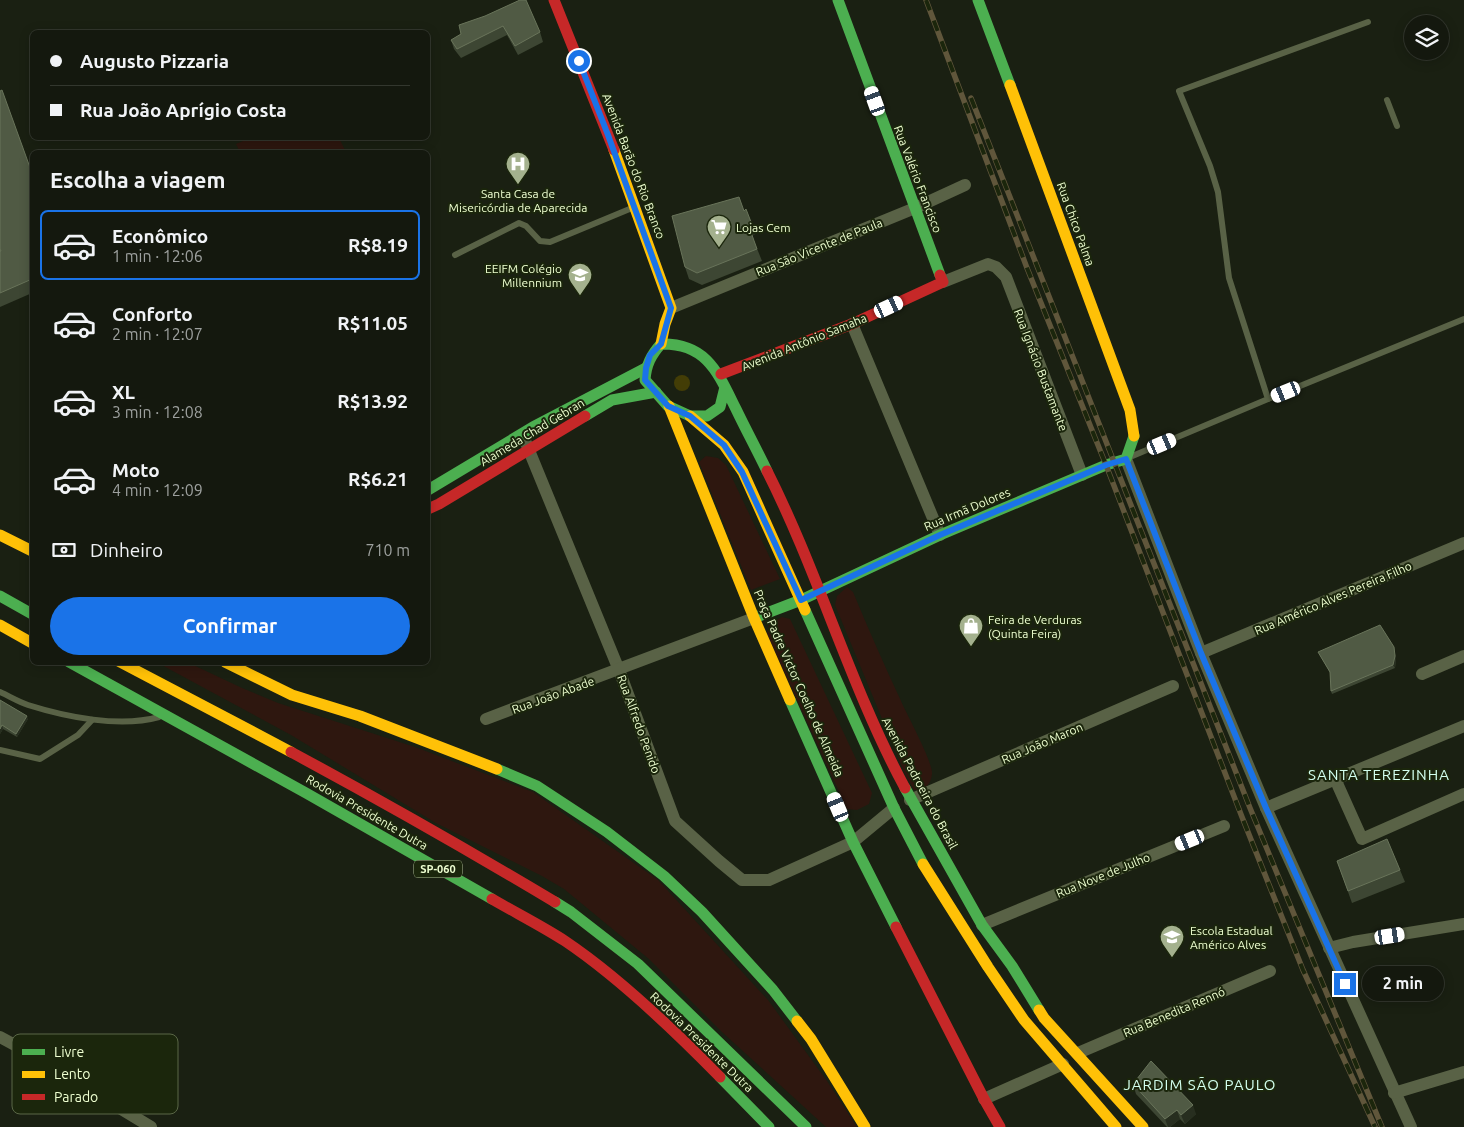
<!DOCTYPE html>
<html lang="pt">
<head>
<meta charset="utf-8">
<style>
  :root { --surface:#14180e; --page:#21251c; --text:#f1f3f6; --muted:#9da09e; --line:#33372e; --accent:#1a73e8 }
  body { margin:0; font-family:Ubuntu,sans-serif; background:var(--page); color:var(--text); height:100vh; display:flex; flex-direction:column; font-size:19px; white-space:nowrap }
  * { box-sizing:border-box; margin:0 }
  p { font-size:16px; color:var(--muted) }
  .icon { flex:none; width:28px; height:28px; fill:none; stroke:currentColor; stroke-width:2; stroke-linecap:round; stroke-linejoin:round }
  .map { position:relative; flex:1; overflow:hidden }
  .sheet { position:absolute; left:30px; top:150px; width:400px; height:515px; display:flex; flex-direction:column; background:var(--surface); border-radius:8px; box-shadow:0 2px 12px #0003,0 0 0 1px var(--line) }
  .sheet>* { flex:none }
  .top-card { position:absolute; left:30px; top:30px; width:400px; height:110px; border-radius:8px; box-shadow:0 2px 12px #0003,0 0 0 1px var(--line); display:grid; align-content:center; height:110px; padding:0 20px; background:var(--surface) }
  .fabs { position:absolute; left:1404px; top:15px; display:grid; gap:10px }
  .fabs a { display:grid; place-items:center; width:45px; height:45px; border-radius:50%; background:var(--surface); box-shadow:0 2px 12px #0003,0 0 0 1px var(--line); font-size:25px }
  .end { position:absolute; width:22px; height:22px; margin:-11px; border:6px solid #1a73e8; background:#fff; box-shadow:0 0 0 2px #fff }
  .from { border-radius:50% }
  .bubble { position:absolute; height:35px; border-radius:18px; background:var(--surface); box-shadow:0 2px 12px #0003,0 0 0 1px var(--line); font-size:16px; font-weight:700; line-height:35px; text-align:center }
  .car { position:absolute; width:15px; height:30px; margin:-15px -8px; border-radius:6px; box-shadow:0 0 4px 1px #0007; background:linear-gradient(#fff 24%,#345 0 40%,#fff 0 76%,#345 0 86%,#fff 0) }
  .top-card b { display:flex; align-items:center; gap:18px; height:48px; font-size:19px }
  .top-card b+b { border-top:1px solid var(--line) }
  .top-card i { width:12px; height:12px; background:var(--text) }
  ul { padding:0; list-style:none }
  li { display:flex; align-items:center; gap:15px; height:70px; margin:0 10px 8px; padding:0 10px; border:2px solid transparent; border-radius:8px }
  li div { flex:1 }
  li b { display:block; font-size:19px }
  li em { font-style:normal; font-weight:700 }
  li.on { border-color:var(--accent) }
  li>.icon { width:45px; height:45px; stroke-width:1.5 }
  h2 { padding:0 20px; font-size:22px; line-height:60px }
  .pay { display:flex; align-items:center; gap:12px; height:55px; padding:0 20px; font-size:19px }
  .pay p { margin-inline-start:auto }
  .primary-button { display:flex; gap:10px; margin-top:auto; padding:10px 20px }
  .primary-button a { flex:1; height:58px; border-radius:30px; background:var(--accent); color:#fff; font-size:20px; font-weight:700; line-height:58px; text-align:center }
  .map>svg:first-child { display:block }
</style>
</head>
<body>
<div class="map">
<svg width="1464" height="1127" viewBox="0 0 1464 1127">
  <rect width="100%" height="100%" fill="#1a2012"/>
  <g fill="#2e170f">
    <path d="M250,138H339L346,152H240L236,144Z"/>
    <path d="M706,456L718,458L726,465L780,579L751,590L699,462Z"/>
    <path d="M847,587L853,592C868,628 884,665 901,701C907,715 933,762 932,774C931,785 924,790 914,790L905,774L835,605L837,596Z"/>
    <path d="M782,617L790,619L872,793L869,804L857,810L847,809L767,634L769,624Z"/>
    <path d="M158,663H189L242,688L278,703L415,747L533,792L658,880L768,1000L827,1081L857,1127H826L722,1032L649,959L564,889L542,876L436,823L291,735Z"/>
  </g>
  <circle fill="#433d06" cx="682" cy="383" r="8"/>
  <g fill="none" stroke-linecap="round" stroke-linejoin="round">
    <g stroke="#596246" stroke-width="6">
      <path d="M1387,100L1397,126"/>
      <path d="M455,255L519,223L526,226L540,241L550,242L632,208"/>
      <path d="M1268,399L1464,319"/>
      <path d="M1130,457L1268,399L1229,278L1218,192L1210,166L1179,91L1368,22"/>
      <path d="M0,692C9,696 19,702 28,705C66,717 120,728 159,717"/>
      <path d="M0,750L40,759L78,735L92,720"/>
    </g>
    <g stroke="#596246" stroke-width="12">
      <path d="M943,282L988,264L996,267L1006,277L1082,475"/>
      <path d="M671,308L915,208L965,185"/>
      <path d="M852,324L940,535"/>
      <path d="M526,443L619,670L675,821L719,861L742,880H769L853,842L894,808"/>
      <path d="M1126,459L1201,653L1266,808L1411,1127"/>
      <path d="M1201,653L1464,543"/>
      <path d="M1422,674L1464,656"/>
      <path d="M486,719L754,618"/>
      <path d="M1336,781L1362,839L1464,794"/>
      <path d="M910,800L1173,686"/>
      <path d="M1266,808L1464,726"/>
      <path d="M982,925L1224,826"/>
      <path d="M1329,948L1353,942L1464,924"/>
      <path d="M0,1037L24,1050L151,1127"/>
      <path d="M1078,1053L1270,971"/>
      <path d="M1394,1093L1464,1072"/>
      <path d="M984,1099L1063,1064"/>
    </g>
    <g stroke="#4caf50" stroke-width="11">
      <path d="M838,0L940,275"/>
      <path d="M978,0L1010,85"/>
      <path d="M725,387L720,407L707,416H690L668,406L645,380C646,365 651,355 661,344C707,343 718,373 736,409C746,430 757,450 767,471"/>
      <path d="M585,416L612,400L656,392"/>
      <path d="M428,490L533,427L646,368"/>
      <path d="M0,596L32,614"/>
      <path d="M805,610L894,808L923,864"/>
      <path d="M754,618L801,600L940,535L1106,465L1126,459L1134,436"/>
      <path d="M69,662L306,793L492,899"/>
      <path d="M790,700L853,842L896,927"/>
      <path d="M497,769L537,786L607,832L664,876L702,912L773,990L797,1021"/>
      <path d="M905,788L982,925L1012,966L1039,1010"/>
      <path d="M555,902L571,912L638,964L806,1127"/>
      <path d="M720,1077L769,1127"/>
    </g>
    <g stroke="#ffc107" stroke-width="11">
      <path d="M1010,85L1130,410L1134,436"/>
      <path d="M614,150L671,308L665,324L661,344"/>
      <path d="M669,406L754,618L790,700"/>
      <path d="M690,416L724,445L743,472L805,610"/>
      <path d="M0,535L32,551"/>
      <path d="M0,625L32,643"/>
      <path d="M120,662L291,752"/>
      <path d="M225,662L292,695L360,716L497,769"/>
      <path d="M923,864L988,967L1024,1020L1116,1127"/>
      <path d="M1039,1010L1044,1018L1143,1127"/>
      <path d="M797,1021L811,1039L865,1127"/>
    </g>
    <g stroke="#c62828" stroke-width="11">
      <path d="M554,0L614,150"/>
      <path d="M721,374L852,324L943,282L940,275"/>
      <path d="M767,471C819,574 850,686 905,788"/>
      <path d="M428,509L439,504L585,416"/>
      <path d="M291,752C380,800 468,850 555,902"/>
      <path d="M492,899C516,913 542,926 565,941C620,978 674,1030 720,1077"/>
      <path d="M896,927L984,1099L1000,1127"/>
    </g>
    <defs>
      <g id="rail">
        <path d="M926,0L1027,268L1106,465L1242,817L1303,970L1375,1127"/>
        <path d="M971,98L1250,808L1382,1127"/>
      </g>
    </defs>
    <use href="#rail" stroke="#60563b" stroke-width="5.5"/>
    <use href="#rail" stroke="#1b260c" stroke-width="4" stroke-dasharray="11" stroke-linecap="butt"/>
  </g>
  <g fill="#3d4633">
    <path d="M485,16L540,32L543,42L518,55L507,35L461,58L454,49L451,40L461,34Z"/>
    <path d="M0,91L32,173V293L0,307Z"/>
    <path d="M744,211L751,221L755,234L752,236L762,261L702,285L689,279L685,267Z"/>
    <path d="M1394,647L1396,659L1395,668L1332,694L1331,691L1330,673L1318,652Z"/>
    <path d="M0,700L28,719L17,737L3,729L0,734Z"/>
    <path d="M1337,861L1400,870L1405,882L1352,903Z"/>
    <path d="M1133,1084L1196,1114L1185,1124L1180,1119L1170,1127H1167L1136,1094Z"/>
  </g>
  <g fill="#272e1f">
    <path d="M746,209L755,234L752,236L748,224Z"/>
    <path d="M1394,647L1396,659L1395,668L1393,665Z"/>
    <path d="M27,716L28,719L17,737L16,734Z"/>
    <path d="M2,725L3,729L0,734V729Z"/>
    <path d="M1193,1105L1196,1114L1185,1124L1181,1115Z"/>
    <path d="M1177,1110L1180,1119L1170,1127H1168L1165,1119Z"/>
  </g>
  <g fill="#505a44" stroke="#69745a">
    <path d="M520,0H526L540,32L515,46L503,26L457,49L451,40L461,34L459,25L485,16Z"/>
    <path d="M2,90L32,173V279L0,293V251H1L0,249V91Z"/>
    <path d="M739,197L744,211L746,209L751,222L748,224L757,249L697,273L685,267L672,216Z"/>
    <path d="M1380,625L1394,647L1395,656L1393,665L1331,691L1330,672L1318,652Z"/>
    <path d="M0,700L27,716L16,734L2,725L0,729Z"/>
    <path d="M1387,839L1400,870L1348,891L1337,861Z"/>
    <path d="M1151,1061L1193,1105L1181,1115L1177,1110L1165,1119L1133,1084Z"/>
  </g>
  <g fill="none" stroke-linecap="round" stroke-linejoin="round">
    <path stroke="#1a73e8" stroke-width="6" d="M579,61L608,135L671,308L661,344L650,355L646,368L645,380L668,406L690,416L724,445L742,472L801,600L940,535L1106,465L1126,459L1201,653L1266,808L1345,984"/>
  </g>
  <defs>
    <symbol id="hospital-pin" viewBox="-11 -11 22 30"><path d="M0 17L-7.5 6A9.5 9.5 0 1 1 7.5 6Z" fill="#a4b18e" stroke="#1b260c"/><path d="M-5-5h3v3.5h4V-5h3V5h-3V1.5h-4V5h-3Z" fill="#fff"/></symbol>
    <symbol id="supermarket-pin" viewBox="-11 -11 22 30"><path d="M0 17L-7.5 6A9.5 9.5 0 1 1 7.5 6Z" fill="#a4b18e" stroke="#1b260c"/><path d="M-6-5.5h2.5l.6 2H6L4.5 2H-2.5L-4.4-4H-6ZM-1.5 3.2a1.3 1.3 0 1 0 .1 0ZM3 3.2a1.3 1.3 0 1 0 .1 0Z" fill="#fff"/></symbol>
    <symbol id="school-pin" viewBox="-11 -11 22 30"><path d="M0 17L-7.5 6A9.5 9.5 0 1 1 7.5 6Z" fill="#a4b18e" stroke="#1b260c"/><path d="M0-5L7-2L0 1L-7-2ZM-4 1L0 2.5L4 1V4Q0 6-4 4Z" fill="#fff"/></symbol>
    <symbol id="shop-pin" viewBox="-11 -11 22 30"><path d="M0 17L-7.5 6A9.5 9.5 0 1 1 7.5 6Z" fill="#a4b18e" stroke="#1b260c"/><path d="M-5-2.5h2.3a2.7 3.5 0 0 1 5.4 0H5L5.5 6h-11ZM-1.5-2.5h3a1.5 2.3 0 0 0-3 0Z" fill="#fff"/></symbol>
  </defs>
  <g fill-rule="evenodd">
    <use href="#hospital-pin" x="504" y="150" width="28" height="38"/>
    <use href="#supermarket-pin" x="705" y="213" width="28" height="38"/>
    <use href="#school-pin" x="566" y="261" width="28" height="38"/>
    <use href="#shop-pin" x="957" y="612" width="28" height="38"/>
    <use href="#school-pin" x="1158" y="923" width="28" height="38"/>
  </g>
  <g text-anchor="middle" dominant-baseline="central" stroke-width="4" stroke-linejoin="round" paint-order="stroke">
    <rect fill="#1b260c" stroke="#afbe96" stroke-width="1" x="414" y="860.5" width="48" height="17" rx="4"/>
    <g font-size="11" font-weight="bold" fill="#eeffd1">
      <text x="438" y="869">SP-060</text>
    </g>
    <g font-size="12" fill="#eeffd1" stroke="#1b260c">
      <text transform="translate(634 166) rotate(69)">Avenida Barão do Rio Branco</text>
      <text transform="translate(918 179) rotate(69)">Rua Valério Francisco</text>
      <text transform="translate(1076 224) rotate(70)">Rua Chico Palma</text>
      <text transform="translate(819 247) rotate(-22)">Rua São Vicente de Paula</text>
      <text transform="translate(804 342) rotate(-22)">Avenida Antônio Samaha</text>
      <text transform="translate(1041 370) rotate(69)">Rua Ignácio Bustamante</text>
      <text transform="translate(532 432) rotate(-31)">Alameda Chad Gebran</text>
      <text transform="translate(967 509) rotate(-23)">Rua Irmã Dolores</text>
      <text transform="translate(1333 598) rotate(-23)">Rua Américo Alves Pereira Filho</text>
      <text transform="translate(799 683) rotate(66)">Praça Padre Victor Coelho de Almeida</text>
      <text transform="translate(553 695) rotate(-20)">Rua João Abade</text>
      <text transform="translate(639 724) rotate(70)">Rua Alfredo Penido</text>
      <text transform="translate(1042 743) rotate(-23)">Rua João Maron</text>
      <text transform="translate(920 783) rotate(62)">Avenida Padroeira do Brasil</text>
      <text transform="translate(367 812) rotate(30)">Rodovia Presidente Dutra</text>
      <text transform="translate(1103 875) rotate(-22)">Rua Nove de Julho</text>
      <text transform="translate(1174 1012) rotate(-23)">Rua Benedita Rennó</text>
      <text transform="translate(702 1042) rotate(44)">Rodovia Presidente Dutra</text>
    </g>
    <g font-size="12" fill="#eeffd1" stroke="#1b260c" text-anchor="start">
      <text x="518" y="193" text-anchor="middle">Santa Casa de<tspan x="518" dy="14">Misericórdia de Aparecida</tspan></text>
      <text x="736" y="227">Lojas Cem</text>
      <text x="562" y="268" text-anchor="end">EEIFM Colégio<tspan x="562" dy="14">Millennium</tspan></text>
      <text x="988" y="619">Feira de Verduras<tspan x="988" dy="14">(Quinta Feira)</tspan></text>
      <text x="1190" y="930">Escola Estadual<tspan x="1190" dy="14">Américo Alves</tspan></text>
    </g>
    <g font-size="15" letter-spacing="1" fill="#d3ffef" stroke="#1b260c">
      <text x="1379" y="774">SANTA TEREZINHA</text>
      <text x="1200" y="1084">JARDIM SÃO PAULO</text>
    </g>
  </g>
  <rect x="12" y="1034" width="166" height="80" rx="8" fill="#1b260c" stroke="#5a6747" stroke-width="1"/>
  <rect x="22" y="1049" width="23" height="6" fill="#4caf50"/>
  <rect x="22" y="1071" width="23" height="7" fill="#ffc107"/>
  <rect x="22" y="1094" width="23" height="6" fill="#c62828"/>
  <g font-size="14" fill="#eeffd1">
    <text x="54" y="1057">Livre</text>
    <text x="54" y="1079">Lento</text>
    <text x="54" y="1102">Parado</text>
  </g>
</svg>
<div class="fabs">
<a><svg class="icon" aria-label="layers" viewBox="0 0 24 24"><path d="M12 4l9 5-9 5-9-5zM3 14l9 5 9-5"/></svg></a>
</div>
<i class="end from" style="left:579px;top:61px"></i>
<i class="end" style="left:1345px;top:984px"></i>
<div class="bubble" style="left:1362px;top:966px;width:82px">2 min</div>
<i class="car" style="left:875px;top:101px;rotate:340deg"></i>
<i class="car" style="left:889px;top:307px;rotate:65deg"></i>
<i class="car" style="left:1286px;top:392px;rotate:248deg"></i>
<i class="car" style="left:1162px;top:444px;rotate:67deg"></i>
<i class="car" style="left:838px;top:807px;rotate:337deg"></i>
<i class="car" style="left:1190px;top:840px;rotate:248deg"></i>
<i class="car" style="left:1390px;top:936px;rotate:81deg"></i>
<div class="top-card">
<b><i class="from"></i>Augusto Pizzaria</b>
<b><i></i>Rua João Aprígio Costa</b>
</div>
<section class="sheet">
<h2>Escolha a viagem</h2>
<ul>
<li class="on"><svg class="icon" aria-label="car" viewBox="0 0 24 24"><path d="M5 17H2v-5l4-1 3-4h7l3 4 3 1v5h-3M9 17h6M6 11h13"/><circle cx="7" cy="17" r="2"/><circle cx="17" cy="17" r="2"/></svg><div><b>Econômico</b><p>1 min · 12:06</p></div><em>R$8.19</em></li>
<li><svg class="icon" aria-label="car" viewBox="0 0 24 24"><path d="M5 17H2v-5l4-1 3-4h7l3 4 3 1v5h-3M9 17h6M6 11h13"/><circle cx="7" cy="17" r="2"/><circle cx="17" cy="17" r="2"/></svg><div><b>Conforto</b><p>2 min · 12:07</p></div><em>R$11.05</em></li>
<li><svg class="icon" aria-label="car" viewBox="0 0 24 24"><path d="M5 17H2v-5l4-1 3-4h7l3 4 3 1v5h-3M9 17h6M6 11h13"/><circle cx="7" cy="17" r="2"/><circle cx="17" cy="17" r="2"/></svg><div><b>XL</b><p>3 min · 12:08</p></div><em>R$13.92</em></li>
<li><svg class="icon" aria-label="car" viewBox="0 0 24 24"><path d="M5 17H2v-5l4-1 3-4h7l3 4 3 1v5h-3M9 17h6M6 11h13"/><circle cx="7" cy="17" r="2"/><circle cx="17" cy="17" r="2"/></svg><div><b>Moto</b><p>4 min · 12:09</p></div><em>R$6.21</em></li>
</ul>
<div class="pay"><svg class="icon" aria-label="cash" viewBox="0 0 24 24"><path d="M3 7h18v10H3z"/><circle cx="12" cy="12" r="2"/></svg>Dinheiro<p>710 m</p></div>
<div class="primary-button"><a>Confirmar</a></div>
</section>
</div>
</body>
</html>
